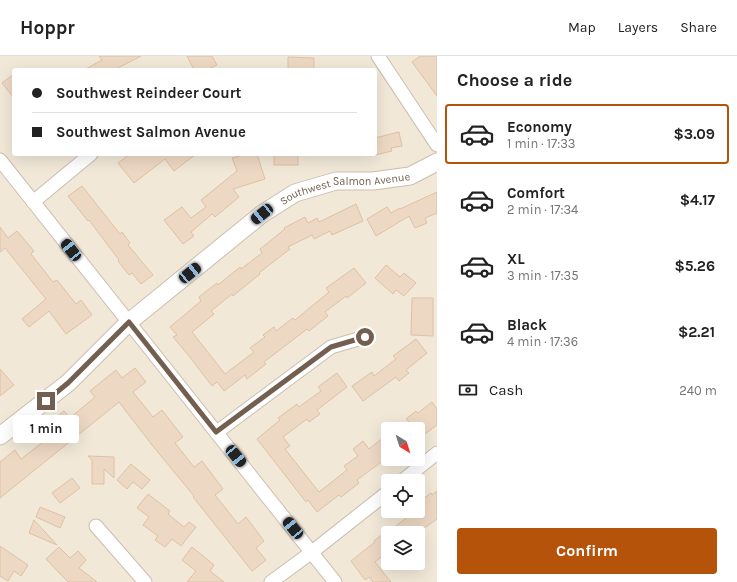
<!DOCTYPE html>
<html lang="en">
<head>
<meta charset="utf-8">
<style>
  :root { --surface:#fff; --page:#f6f6f6; --text:#222; --muted:#767676; --line:#e0e0e0; --accent:#b45309 }
  body { margin:0; font-family:Karla,sans-serif; background:var(--page); color:var(--text); height:100vh; display:flex; flex-direction:column; font-size:15px; white-space:nowrap }
  * { box-sizing:border-box; margin:0 }
  p { font-size:13px; color:var(--muted) }
  .icon { flex:none; width:22px; height:22px; fill:none; stroke:currentColor; stroke-width:2; stroke-linecap:round; stroke-linejoin:round }
  .map { position:relative; flex:1; overflow:hidden }
  .details { display:flex; flex-direction:column; background:var(--surface); width:300px }
  .details>* { flex:none }
  .top-card { position:absolute; left:12px; top:12px; width:365px; height:88px; border-radius:4px; box-shadow:0 4px 16px #0002; display:grid; align-content:center; height:88px; padding:0 20px; background:var(--surface) }
  .needle { width:26px; rotate:142deg }
  .fabs { position:absolute; left:381px; top:366px; display:grid; gap:8px }
  .fabs a { display:grid; place-items:center; width:44px; height:44px; border-radius:4px; background:var(--surface); box-shadow:0 4px 16px #0002; font-size:20px }
  .end { position:absolute; width:18px; height:18px; margin:-9px; border:5px solid #725f4f; background:#fff; box-shadow:0 0 0 2px #fff }
  .from { border-radius:50% }
  .bubble { position:absolute; height:28px; border-radius:4px; background:var(--surface); box-shadow:0 4px 16px #0002; font-size:13px; font-weight:700; line-height:28px; text-align:center }
  .car { position:absolute; width:12px; height:24px; margin:-12px -6px; border-radius:5px; box-shadow:0 0 3px 1px #0007; background:linear-gradient(#222 24%,#8ab4d8 0 40%,#222 0 76%,#8ab4d8 0 86%,#222 0) }
  .top-card b { display:flex; align-items:center; gap:14px; height:38px; font-size:15px }
  .top-card b+b { border-top:1px solid var(--line) }
  .top-card i { width:10px; height:10px; background:var(--text) }
  ul { padding:0; list-style:none }
  li { display:flex; align-items:center; gap:12px; height:60px; margin:0 8px 6px; padding:0 12px; border:2px solid transparent; border-radius:4px }
  li div { flex:1 }
  li b { display:block; font-size:15px }
  li em { font-style:normal; font-weight:700 }
  li.active { border-color:var(--accent) }
  li>.icon { width:36px; height:36px; stroke-width:1.5 }
  h2 { padding:0 20px; font-size:18px; line-height:48px }
  .pay { display:flex; align-items:center; gap:10px; height:44px; padding:0 20px; font-size:15px }
  .pay p { margin-inline-start:auto }
  .action { display:flex; gap:8px; margin-top:auto; padding:8px 20px }
  .action a { flex:1; height:46px; border-radius:4px; background:var(--accent); color:#fff; font-size:16px; font-weight:700; line-height:46px; text-align:center }
  header { display:flex; align-items:center; gap:24px; box-sizing:border-box; height:56px; padding:0 20px; background:var(--surface); border-bottom:1px solid var(--line) }
  header strong { font-size:19px }
  nav { display:flex; gap:22px; margin-inline-start:auto; font-size:14px }
  main { display:flex; flex:1; min-height:0 }
  .map>svg:first-child { display:block }
</style>
</head>
<body>
<header>
<strong>Hoppr</strong>
<nav><a>Map</a><a>Layers</a><a>Share</a></nav>
</header>
<main>
<div class="map">
<svg width="437" height="526" viewBox="0 0 437 526">
  <rect width="100%" height="100%" fill="#faf5e9"/>
  <path fill="#f1e8d8" fill-rule="evenodd" d="M0,0H437V526H0ZM14,14H375V98H14ZM388,373H418V403H388ZM388,425H418V455H388ZM388,477H418V507H388Z"/>
  <g fill="#edd8c3" stroke="#dec1a5">
    <path d="M99,0H141L114,14H84L102,4Z"/>
    <path d="M187,0H212L217,9L206,14H194Z"/>
    <path d="M420,0H437V40L412,6Z"/>
    <path d="M288,1L314,2V14H288Z"/>
    <path d="M14,18V42L2,27Z"/>
    <path d="M399,76L402,90L391,92L392,95L375,99V82Z"/>
    <path d="M130,98H196L174,115L165,103L134,127L118,107Z"/>
    <path d="M245,98H257L265,123L233,133L239,141L215,161L212,158L191,176L194,180L183,188L164,164L182,151L191,162L206,151L201,144L237,115L232,102Z"/>
    <rect x="274" y="98" width="24" height="11"/>
    <path d="M82,130L120,178L122,176L130,187L128,189L153,219L141,228L132,217L129,219L118,205L119,204L89,164L88,165L68,140Z"/>
    <path d="M437,136V157L425,162L427,167L415,172L409,160L376,180L367,163L387,151L391,157L400,152V153Z"/>
    <path d="M356,148L363,165L332,179L330,175L314,183L312,179L288,191L290,193L259,217L260,218L233,240L232,238L211,255L214,258L192,276L225,318L254,296L250,292L265,281L263,279L274,271L276,275L293,262L295,264L329,236L326,232L354,212L366,227L347,242L346,240L325,256L328,260L309,275L307,273L264,306L266,308L247,323L245,319L224,335L217,326L212,330L189,300L173,281L177,279L170,271L201,245L199,241L217,227L218,229L240,211L241,213L262,197L260,193L285,173L284,172L305,161L308,167L317,162L319,166Z"/>
    <path d="M0,171L8,182L17,175L34,195L31,198L53,226L57,224L76,248L81,244L92,259L66,278L49,255L29,271L22,263L46,243L5,192L0,196Z"/>
    <path d="M386,209L400,221L404,217L416,227L404,240L396,234L393,238L375,222Z"/>
    <path d="M412,242H433V280L411,279Z"/>
    <path d="M416,283L427,297L406,314L409,317L399,325L396,321L363,345L352,330L372,316L374,320L396,303L393,300Z"/>
    <path d="M135,312L146,326L133,336L153,361L162,354L183,381L175,387L194,411L202,405L223,433L215,439L238,468L246,461L264,485L256,492L266,504L252,515L193,441L194,440L152,389L119,346L0,442V406L15,394L21,403L30,396L50,381L43,372L64,355L70,362L95,341L90,335L116,314L122,322Z"/>
    <path d="M0,313L14,329L0,340Z"/>
    <path d="M337,317L347,331L317,354L320,358L309,366L307,363L283,381L290,390L285,393L319,436L347,414L344,410L358,400L353,393L363,385L369,393L388,378V401L357,424L359,427L341,441L339,439L317,456L308,444L306,446L257,383L280,364L278,362L297,348L299,351L321,335L318,331Z"/>
    <path d="M432,346L437,353V369L418,383V373H400L409,366L406,363L416,355L418,357Z"/>
    <path d="M88,400L114,401V422L104,413V428H92V404Z"/>
    <path d="M131,408L150,424L142,433L133,426L127,433L117,424Z"/>
    <path d="M72,422L80,432L60,447L52,437Z"/>
    <path d="M437,435V463L417,477H388V496L375,506L391,526H373L369,521L365,524L351,505L375,486L374,485L388,474V476L415,455H418V447L431,437L432,439Z"/>
    <path d="M148,438L170,455L168,458L184,471L189,466L196,471L181,490L172,483L165,491L155,484L158,480L143,469L149,461L137,452Z"/>
    <path d="M40,451L65,461L60,472L36,461Z"/>
    <path d="M34,464L57,489L29,477Z"/>
    <path d="M0,490L28,509L21,520L14,515L8,525L0,520Z"/>
    <path d="M59,491L70,502L78,495L86,504L79,512L97,526H68L46,503Z"/>
    <path d="M192,491L214,509L210,515L224,526H187L196,515L182,504Z"/>
  </g>
  <g fill="none" stroke-linecap="round" stroke-linejoin="round">
    <defs>
      <g id="minor">
        <path d="M378,0L437,89"/>
        <path d="M0,104L335,526"/>
        <path d="M33,146L91,98"/>
        <path d="M217,376L331,291L365,281"/>
        <path d="M402,425L437,397"/>
        <path d="M96,470L145,526"/>
        <path d="M271,526L312,496L388,436"/>
      </g>
      <g id="tertiary">
        <path id="s1" d="M0,380L68,327L129,266L262,158L295,137L336,125H373L410,120L437,106"/>
      </g>
    </defs>
    <use href="#minor" stroke="#ccbeb0" stroke-width="15"/>
    <use href="#tertiary" stroke="#ccbeb0" stroke-width="19"/>
    <use href="#minor" stroke="#fff" stroke-width="13"/>
    <use href="#tertiary" stroke="#fff" stroke-width="17"/>
  </g>
  <g fill="none" stroke-linecap="round" stroke-linejoin="round">
    <path stroke="#725f4f" stroke-width="5" d="M46,345L68,327L129,266L216,376L331,291L365,281"/>
  </g>
  <g text-anchor="middle" dominant-baseline="central" stroke-width="3" stroke-linejoin="round" paint-order="stroke">
    <g font-size="11" fill="#725f4f" stroke="#fdf9ef">
      <text stroke="none"><textPath href="#s1" startOffset="433">Southwest Salmon Avenue</textPath></text>
    </g>
  </g>
</svg>
<div class="fabs">
<a><svg class="needle" viewBox="-14 -14 28 28"><path d="M0-13l5 13h-10z" fill="#e53935"/><path d="M0 13l5-13h-10z" fill="#767676"/></svg></a>
<a><svg class="icon" aria-label="locate" viewBox="0 0 24 24"><circle cx="12" cy="12" r="6"/><path d="M12 2v4M12 18v4M2 12h4M18 12h4"/></svg></a>
<a><svg class="icon" aria-label="layers" viewBox="0 0 24 24"><path d="M12 4l9 5-9 5-9-5zM3 14l9 5 9-5"/></svg></a>
</div>
<i class="end from" style="left:365px;top:281px"></i>
<i class="end" style="left:46px;top:345px"></i>
<div class="bubble" style="left:13px;top:359px;width:66px">1 min</div>
<i class="car" style="left:262px;top:158px;rotate:231deg"></i>
<i class="car" style="left:71px;top:194px;rotate:322deg"></i>
<i class="car" style="left:190px;top:217px;rotate:51deg"></i>
<i class="car" style="left:236px;top:400px;rotate:141deg"></i>
<i class="car" style="left:293px;top:472px;rotate:321deg"></i>
<div class="top-card">
<b><i class="from"></i>Southwest Reindeer Court</b>
<b><i></i>Southwest Salmon Avenue</b>
</div>
</div>
<section class="details">
<h2>Choose a ride</h2>
<ul>
<li class="active"><svg class="icon" aria-label="car" viewBox="0 0 24 24"><path d="M5 17H2v-5l4-1 3-4h7l3 4 3 1v5h-3M9 17h6M6 11h13"/><circle cx="7" cy="17" r="2"/><circle cx="17" cy="17" r="2"/></svg><div><b>Economy</b><p>1 min · 17:33</p></div><em>$3.09</em></li>
<li><svg class="icon" aria-label="car" viewBox="0 0 24 24"><path d="M5 17H2v-5l4-1 3-4h7l3 4 3 1v5h-3M9 17h6M6 11h13"/><circle cx="7" cy="17" r="2"/><circle cx="17" cy="17" r="2"/></svg><div><b>Comfort</b><p>2 min · 17:34</p></div><em>$4.17</em></li>
<li><svg class="icon" aria-label="car" viewBox="0 0 24 24"><path d="M5 17H2v-5l4-1 3-4h7l3 4 3 1v5h-3M9 17h6M6 11h13"/><circle cx="7" cy="17" r="2"/><circle cx="17" cy="17" r="2"/></svg><div><b>XL</b><p>3 min · 17:35</p></div><em>$5.26</em></li>
<li><svg class="icon" aria-label="car" viewBox="0 0 24 24"><path d="M5 17H2v-5l4-1 3-4h7l3 4 3 1v5h-3M9 17h6M6 11h13"/><circle cx="7" cy="17" r="2"/><circle cx="17" cy="17" r="2"/></svg><div><b>Black</b><p>4 min · 17:36</p></div><em>$2.21</em></li>
</ul>
<div class="pay"><svg class="icon" aria-label="cash" viewBox="0 0 24 24"><path d="M3 7h18v10H3z"/><circle cx="12" cy="12" r="2"/></svg>Cash<p>240 m</p></div>
<div class="action"><a>Confirm</a></div>
</section>
</main>
</body>
</html>
